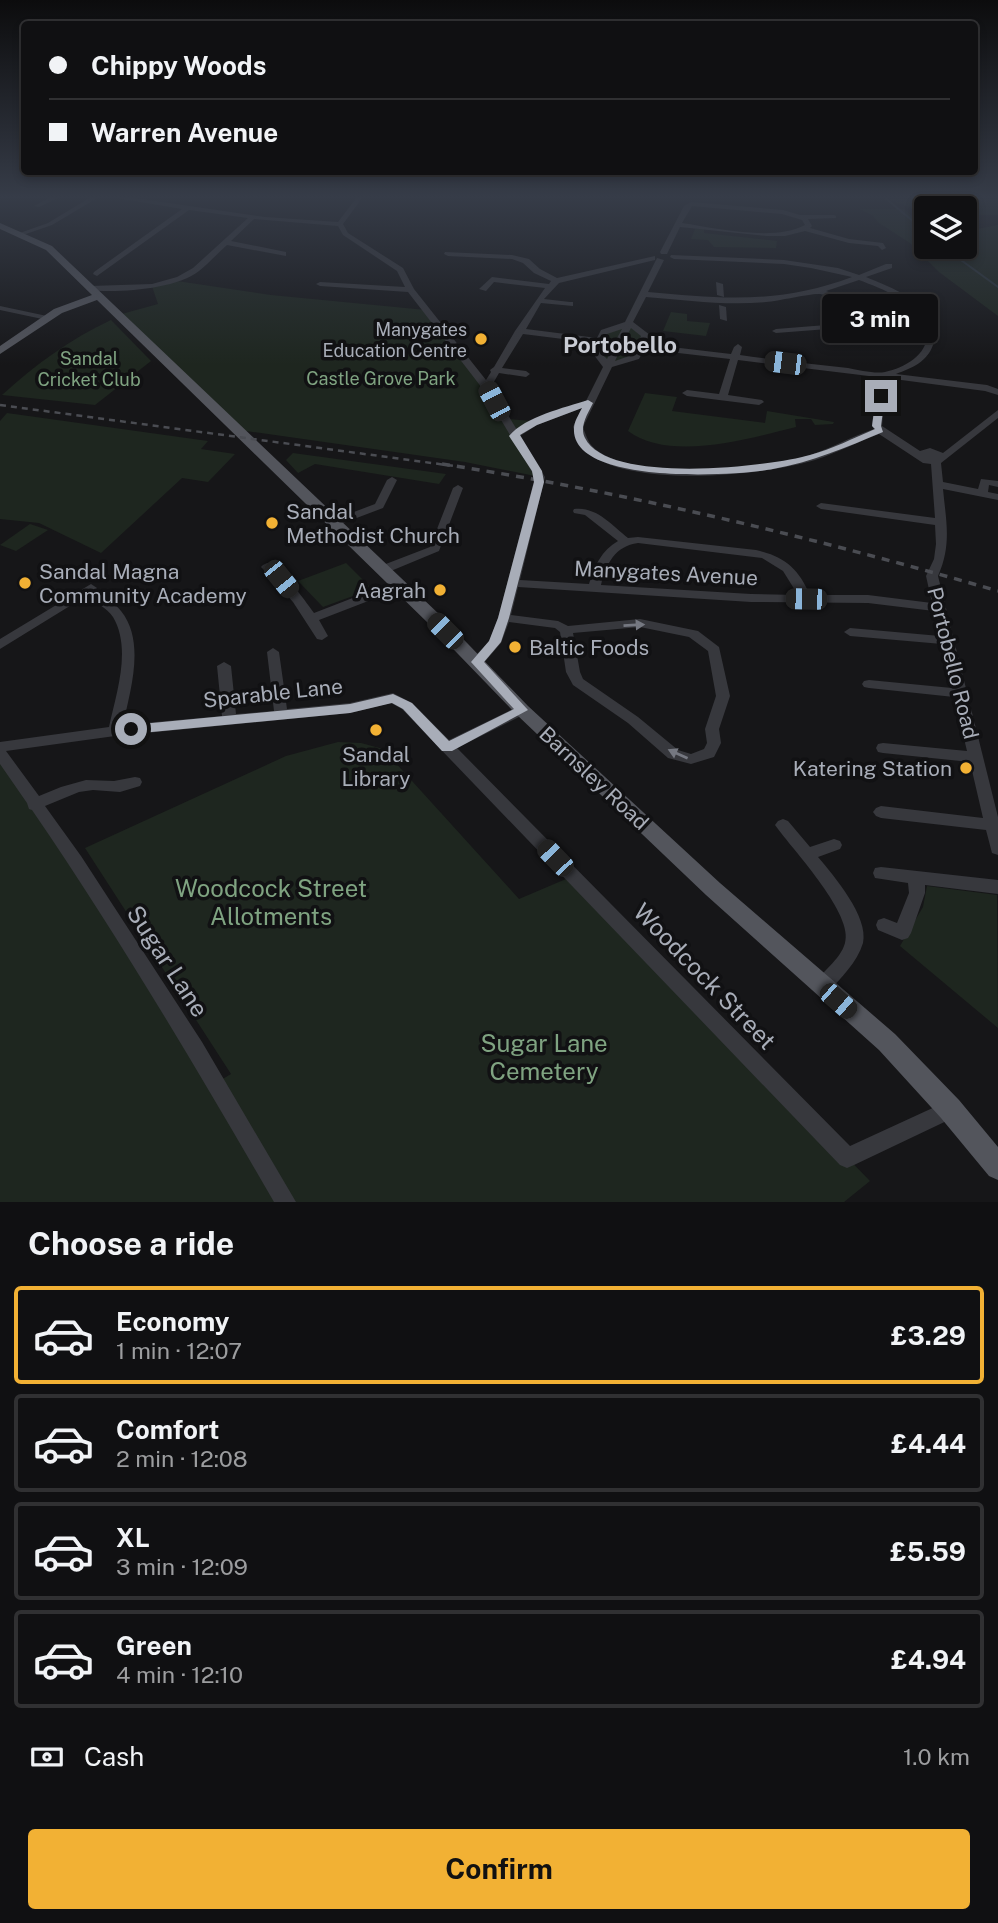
<!DOCTYPE html>
<html lang="en">
<head>
<meta charset="utf-8">
<style>
  :root { --surface:#101012; --page:#1e1e20; --text:#f1f3f6; --muted:#9c9d9f; --line:#303032; --accent:#f2b134 }
  body { margin:0; font-family:"Public Sans",sans-serif; background:var(--page); color:var(--text); height:100vh; display:flex; flex-direction:column; font-size:26px; white-space:nowrap }
  * { box-sizing:border-box; margin:0 }
  p { font-size:23px; color:var(--muted) }
  .icon { flex:none; width:38px; height:38px; fill:none; stroke:currentColor; stroke-width:2; stroke-linecap:round; stroke-linejoin:round }
  .map { position:relative; height:1202px; overflow:hidden }
  .sheet { display:flex; flex-direction:column; background:var(--surface); flex:1 }
  .sheet>* { flex:none }
  .hud { position:absolute; left:21px; top:21px; width:957px; height:154px; border-radius:7px; box-shadow:0 4px 10px #0003,0 0 0 2px var(--line); display:grid; align-content:center; height:154px; padding:0 28px; background:var(--surface) }
  .controls { position:absolute; left:914px; top:196px; display:grid; gap:14px }
  .controls a { display:grid; place-items:center; width:63px; height:63px; border-radius:7px; background:var(--surface); box-shadow:0 4px 10px #0003,0 0 0 2px var(--line); font-size:35px }
  .end { position:absolute; width:32px; height:32px; margin:-16px; border:9px solid #a8adb8; background:#111; box-shadow:0 0 0 4px #111 }
  .from { border-radius:50% }
  .bubble { position:absolute; height:49px; border-radius:7px; background:var(--surface); box-shadow:0 4px 10px #0003,0 0 0 2px var(--line); font-size:23px; font-weight:700; line-height:49px; text-align:center }
  .car { position:absolute; width:21px; height:42px; margin:-21px -10px; border-radius:9px; box-shadow:0 0 5px 2px #0007; background:linear-gradient(#222 24%,#8ab4d8 0 40%,#222 0 76%,#8ab4d8 0 86%,#222 0) }
  .hud b { display:flex; align-items:center; gap:24px; height:66px; font-size:26px }
  .hud b+b { border-top:2px solid var(--line) }
  .hud i { width:18px; height:18px; background:var(--text) }
  ul { padding:0; list-style:none }
  li { display:flex; align-items:center; gap:21px; height:98px; margin:0 14px 10px; padding:0 14px; border:4px solid var(--line); border-radius:7px }
  li div { flex:1 }
  li b { display:block; font-size:26px }
  li em { font-style:normal; font-weight:700 }
  li.active { border-color:var(--accent) }
  li>.icon { width:63px; height:63px; stroke-width:1.5 }
  h2 { padding:0 28px; font-size:32px; line-height:84px }
  .pay { display:flex; align-items:center; gap:18px; height:77px; padding:0 28px; font-size:26px }
  .pay p { margin-inline-start:auto }
  .action { display:flex; gap:14px; margin-top:auto; padding:14px 28px }
  .action a { flex:1; height:80px; border-radius:7px; background:var(--accent); color:#111; font-size:28px; font-weight:700; line-height:80px; text-align:center }
  .map>svg:first-child { display:block }
</style>
</head>
<body>
<div class="map">
<svg width="998" height="1202" viewBox="0 0 998 1202">
  <rect width="100%" height="100%" fill="#161618"/>
  <g fill="#1e261f">
    <path d="M885,197H998V215H964V208C937,208 910,213 885,197Z"/>
    <path d="M859,209H904L926,229V247H964V240L974,239L977,229L998,225V316L939,272L910,243L879,223L872,215Z"/>
    <path d="M695,229H704V233L777,241L776,248L714,247L708,240L691,239Z"/>
    <path d="M177,281L271,295L426,310L508,419L531,421L517,433L540,477L465,462L239,430L118,315L158,304L152,286Z"/>
    <path d="M671,312L687,314V321L710,323L706,336L663,331Z"/>
    <path d="M111,320L151,361L95,405L2,395C35,365 70,339 111,320Z"/>
    <path d="M628,324L646,335L636,357L607,366L595,351L604,332Z"/>
    <path d="M645,393L677,397L672,411L765,423L767,411L834,422L833,424L815,425L811,419H795L796,427C748,439 670,462 628,431Z"/>
    <path d="M7,413L208,441L201,449L235,454L208,482L182,478L101,553L39,523L0,519V421Z"/>
    <path d="M293,453L446,474L439,484L315,464L298,473L286,460Z"/>
    <path d="M30,524L48,530L16,551L0,545Z"/>
    <path d="M346,563L372,589L323,607L298,581Z"/>
    <path d="M338,742L361,743L383,749L519,899L573,876L870,1181L844,1202H0V753L216,1083L231,1074L85,848L286,756Z"/>
    <path d="M927,886L997,895L998,1028L900,946L923,907Z"/>
  </g>
  <g fill="none" stroke-linecap="round" stroke-linejoin="round">
    <g stroke="#2c353c" stroke-width="2">
      <path d="M884,197L926,232"/>
      <path d="M943,247L998,287"/>
    </g>
    <g fill="#37383d" fill-rule="evenodd">
      <path d="M51,197H60L39,207L34,206Z"/>
      <path d="M91,197H99L52,225L20,236L17,234L48,223Z"/>
      <path d="M111,197H128L265,217L338,222L357,197H363L343,224L348,233L403,268L414,289L486,380L491,372L490,370L494,367L515,331L545,288L494,282L486,291L479,289L492,277L549,284L551,281L534,273L523,263L512,259L448,256L444,254L445,252L512,255L529,259L540,269L557,278L655,256V260L559,283L544,299L570,302H573V306L541,303L526,329L597,338L601,330L625,322L657,258L664,260L648,292C722,299 780,304 852,277L811,268L784,264L674,259L670,257L671,255L784,260L838,268L859,275L886,264H892V268L866,277C892,288 946,307 933,345C927,362 912,368 896,374L987,385L998,389V395L985,391L886,378L882,426L920,451L930,448L943,453L998,410V418L941,463L943,482L978,489L981,479L998,481V487L989,485L988,492L998,494V500L943,489C946,521 952,545 938,576L998,817V855L992,853L986,830L881,818L876,816L873,812L876,808L881,806L983,818L970,762L883,753L878,752L876,748L878,744L883,743L967,751L954,697L869,688L864,687L862,684L864,681L869,680L952,688L942,644L850,636L844,632L850,628L940,636L934,611L868,603L751,602L518,587L511,615L558,621L568,626L640,619L698,631L719,647L730,696L719,729L721,743L714,757L691,764L668,758L628,723L573,685L566,672L560,632L555,628L509,622L501,643L482,665H472L470,662L472,659L489,642L498,618L535,477L482,388L408,292L320,286L316,284L320,282L405,287L397,271L343,235L338,226L254,219L231,241L286,252V256L227,245C218,253 209,263 199,271C174,290 118,293 87,290L86,288L90,286L152,284L177,277L193,268L248,218L189,210L97,276L93,274L94,272L182,209ZM859,280C880,288 923,304 927,329C930,354 906,367 885,372C875,374 859,370 848,368C812,364 776,360 740,355L742,347L738,344L734,347L731,354L646,344L650,335L633,322L646,297C686,300 726,306 766,302C779,301 811,293 820,294C833,296 851,304 856,316L839,324L776,329L772,331L776,333L841,328L863,319C863,301 841,296 826,291ZM631,328L641,336L638,343L624,341ZM622,329L616,340L605,339L607,334ZM523,334L595,343L591,351L603,367L586,401L531,421L517,430L491,387L499,373L526,377L530,374L526,371L502,368ZM603,344L614,345L607,359L599,351ZM622,346L636,348L632,355L615,361ZM644,349L730,359L719,394L687,390L682,393L687,396L759,405L764,402L762,400L728,395L738,360L877,377L872,426L874,429C850,437 828,450 804,457C759,469 626,482 592,446C588,442 585,433 583,427L612,367L639,359ZM582,408L573,427C576,434 579,445 585,451C629,489 761,476 815,460C837,453 857,442 879,434L923,463L931,464L935,518L821,503L816,506L821,509L935,525L936,544L934,559L926,576L932,603L868,595H810C798,568 785,557 756,550L638,537L628,538C612,525 596,506 574,509L573,511L574,513L585,515L618,541C602,550 594,566 589,584L520,580L545,477L520,436L537,425ZM638,543L762,558L783,571L798,595L751,594L601,585C606,564 615,546 638,543ZM640,627L689,637L708,651L716,696L705,729L707,743L704,749L691,754L678,750L638,717L583,679L580,672L573,633Z"/>
      <path d="M691,202L783,210L800,215H834L836,216V218L808,219L812,226L810,228L849,239L883,243L886,248L882,250L878,246L849,243L805,231L785,236H767L680,227L667,254H661L660,252L684,206ZM692,206L782,214L802,220L805,225C774,242 716,228 682,223Z"/>
      <path d="M716,282L723,284L724,297L717,295Z"/>
      <path d="M719,305L726,307L727,321L720,319Z"/>
      <path d="M0,306L47,316L51,318L47,320L0,310Z"/>
      <path d="M392,477L397,480L383,508L338,525H330L328,523L330,521L375,504L387,480Z"/>
      <path d="M458,485L463,488L439,551L386,573H378L376,570L378,567L430,547L453,488Z"/>
      <path d="M267,563C284,570 303,598 314,613L394,582H402L404,585L402,588L319,620L328,636L322,640L317,639L293,602L263,569L261,567L263,565Z"/>
      <path d="M91,584L97,588L95,591C104,597 114,602 121,611C146,642 130,691 123,725L222,716L217,666L224,662L231,666L236,714L274,711L267,652L273,648L279,652L287,709L350,703L393,693L412,703L449,740L517,707H527L529,710L527,713L457,748L850,1146L950,1100L957,1102L960,1109L957,1116L854,1165L847,1168L840,1165L402,709L391,703L350,713L115,736L6,751L39,796L61,787L86,780L114,781L135,777L140,778L142,782L140,786L120,792L93,790L79,792L45,806L81,856L202,1042L296,1202H274C197,1069 119,937 32,810L29,809L27,803L0,764V742L109,727C116,694 132,649 113,617C107,608 95,602 86,596L0,649V639Z"/>
      <path d="M783,819L788,821L810,847L834,839L840,841L842,845L840,849L818,857C834,876 869,917 863,943C857,963 841,977 828,993L822,995L816,993L813,987C821,971 840,961 845,943C854,915 795,852 778,829L775,825L778,821Z"/>
      <path d="M881,867L998,880V894L925,885V893L911,933L908,938L902,940L878,930L876,925L878,920L884,918L897,923L909,893L908,883L875,878L873,873L875,868Z"/>
    </g>
    <path fill="#53555c" fill-rule="evenodd" d="M0,223L52,246L441,616L528,706L720,883L895,1034L959,1100L998,1147V1180L989,1176L941,1118L879,1050L706,895L516,714L429,624L97,300L62,313L0,354V346L54,309L92,295L46,250L0,229Z"/>
    <path stroke="#4a4c52" stroke-width="2.5" stroke-dasharray="6 5" stroke-linecap="butt" d="M0,405L454,466"/>
    <path stroke="#4a4c52" stroke-width="3.5" stroke-dasharray="8 7" stroke-linecap="butt" d="M442,464C631,493 815,538 998,591"/>
  </g>
  <defs><path id="oneway-solid" d="M-6-.8H1V-3.2L6.5 0L1 3.2V.8H-6Z" transform="scale(1.75)"/></defs>
  <g fill="#757881">
    <use href="#oneway-solid" transform="translate(634 625) rotate(-3)"/>
    <use href="#oneway-solid" transform="translate(678 754) rotate(-156)"/>
  </g>
  <linearGradient id="sky" x2="0" y2="1"><stop stop-color="#0c0c0d"/><stop offset="0.54" stop-color="#363c48"/><stop offset="1" stop-color="#363c48" stop-opacity="0"/></linearGradient>
  <rect width="998" height="365" fill="url(#sky)"/>
  <path fill="#a8adb8" d="M881,393L885,396L881,426L883,432C847,447 812,462 773,469C738,476 570,486 574,428C574,422 579,414 582,408L537,425L520,435L542,471L544,482L509,618L501,642L484,662L528,710L452,751H442L403,709L392,703L350,713L131,734L124,729L131,725L350,704L393,694L412,703L449,741L514,709L471,662L489,641L498,618L534,482L532,471L509,436C526,416 564,408 588,400L593,403C588,413 579,427 585,438C608,485 768,467 810,455C832,449 854,438 875,429L872,426L876,396Z"/>
  <g fill="#f2b134" stroke="#111113" stroke-width="2.5">
    <circle cx="481" cy="339" r="7"/>
    <circle cx="272" cy="523" r="7"/>
    <circle cx="25" cy="583" r="7"/>
    <circle cx="440" cy="590" r="7"/>
    <circle cx="515" cy="647" r="7"/>
    <circle cx="376" cy="730" r="7"/>
    <circle cx="966" cy="768" r="7"/>
  </g>
  <g text-anchor="middle" dominant-baseline="central" stroke-width="7" stroke-linejoin="round" paint-order="stroke">
    <g font-size="18" fill="#a8adb8" stroke="#111113" text-anchor="end">
      <text x="467" y="329">Manygates<tspan x="467" dy="21">Education Centre</tspan></text>
    </g>
    <g font-size="18" fill="#7fa381" stroke="#111113">
      <text x="89" y="358">Sandal<tspan x="89" dy="21">Cricket Club</tspan></text>
      <text x="381" y="378">Castle Grove Park</text>
    </g>
    <g font-size="21" fill="#a8adb8" stroke="#111113" text-anchor="start">
      <text x="286" y="511">Sandal<tspan x="286" dy="24">Methodist Church</tspan></text>
      <text x="39" y="571">Sandal Magna<tspan x="39" dy="24">Community Academy</tspan></text>
      <text x="426" y="590" text-anchor="end">Aagrah</text>
      <text x="529" y="647">Baltic Foods</text>
      <text x="376" y="754" text-anchor="middle">Sandal<tspan x="376" dy="24">Library</tspan></text>
      <text x="952" y="768" text-anchor="end">Katering Station</text>
    </g>
    <g font-size="21" fill="#a8adb8" stroke="#111113">
      <text transform="translate(666 573) rotate(3)">Manygates Avenue</text>
      <text transform="translate(953 663) rotate(76)">Portobello Road</text>
      <text transform="translate(273 693) rotate(-6)">Sparable Lane</text>
      <text transform="translate(594 778) rotate(43)">Barnsley Road</text>
    </g>
    <g font-size="23" font-weight="bold" fill="#c9ccd4" stroke="#111113">
      <text x="620" y="344">Portobello</text>
    </g>
    <g font-size="24" fill="#7fa381" stroke="#111113">
      <text x="271" y="888">Woodcock Street<tspan x="271" dy="28">Allotments</tspan></text>
      <text x="544" y="1043">Sugar Lane<tspan x="544" dy="28">Cemetery</tspan></text>
    </g>
    <g font-size="24" fill="#a8adb8" stroke="#111113">
      <text transform="translate(168 961) rotate(57)">Sugar Lane</text>
      <text transform="translate(705 976) rotate(46)">Woodcock Street</text>
    </g>
  </g>
</svg>
<div class="controls">
<a><svg class="icon" aria-label="layers" viewBox="0 0 24 24"><path d="M12 4l9 5-9 5-9-5zM3 14l9 5 9-5"/></svg></a>
</div>
<i class="end from" style="left:131px;top:729px"></i>
<i class="end" style="left:881px;top:396px"></i>
<div class="bubble" style="left:822px;top:294px;width:116px">3 min</div>
<i class="car" style="left:785px;top:363px;rotate:277deg"></i>
<i class="car" style="left:494px;top:401px;rotate:332deg"></i>
<i class="car" style="left:281px;top:579px;rotate:141deg"></i>
<i class="car" style="left:806px;top:599px;rotate:271deg"></i>
<i class="car" style="left:445px;top:631px;rotate:315deg"></i>
<i class="car" style="left:555px;top:858px;rotate:316deg"></i>
<i class="car" style="left:838px;top:1001px;rotate:131deg"></i>
<div class="hud">
<b><i class="from"></i>Chippy Woods</b>
<b><i></i>Warren Avenue</b>
</div>
</div>
<section class="sheet">
<h2>Choose a ride</h2>
<ul>
<li class="active"><svg class="icon" aria-label="car" viewBox="0 0 24 24"><path d="M5 17H2v-5l4-1 3-4h7l3 4 3 1v5h-3M9 17h6M6 11h13"/><circle cx="7" cy="17" r="2"/><circle cx="17" cy="17" r="2"/></svg><div><b>Economy</b><p>1 min · 12:07</p></div><em>£3.29</em></li>
<li><svg class="icon" aria-label="car" viewBox="0 0 24 24"><path d="M5 17H2v-5l4-1 3-4h7l3 4 3 1v5h-3M9 17h6M6 11h13"/><circle cx="7" cy="17" r="2"/><circle cx="17" cy="17" r="2"/></svg><div><b>Comfort</b><p>2 min · 12:08</p></div><em>£4.44</em></li>
<li><svg class="icon" aria-label="car" viewBox="0 0 24 24"><path d="M5 17H2v-5l4-1 3-4h7l3 4 3 1v5h-3M9 17h6M6 11h13"/><circle cx="7" cy="17" r="2"/><circle cx="17" cy="17" r="2"/></svg><div><b>XL</b><p>3 min · 12:09</p></div><em>£5.59</em></li>
<li><svg class="icon" aria-label="car" viewBox="0 0 24 24"><path d="M5 17H2v-5l4-1 3-4h7l3 4 3 1v5h-3M9 17h6M6 11h13"/><circle cx="7" cy="17" r="2"/><circle cx="17" cy="17" r="2"/></svg><div><b>Green</b><p>4 min · 12:10</p></div><em>£4.94</em></li>
</ul>
<div class="pay"><svg class="icon" aria-label="cash" viewBox="0 0 24 24"><path d="M3 7h18v10H3z"/><circle cx="12" cy="12" r="2"/></svg>Cash<p>1.0 km</p></div>
<div class="action"><a>Confirm</a></div>
</section>
</body>
</html>
